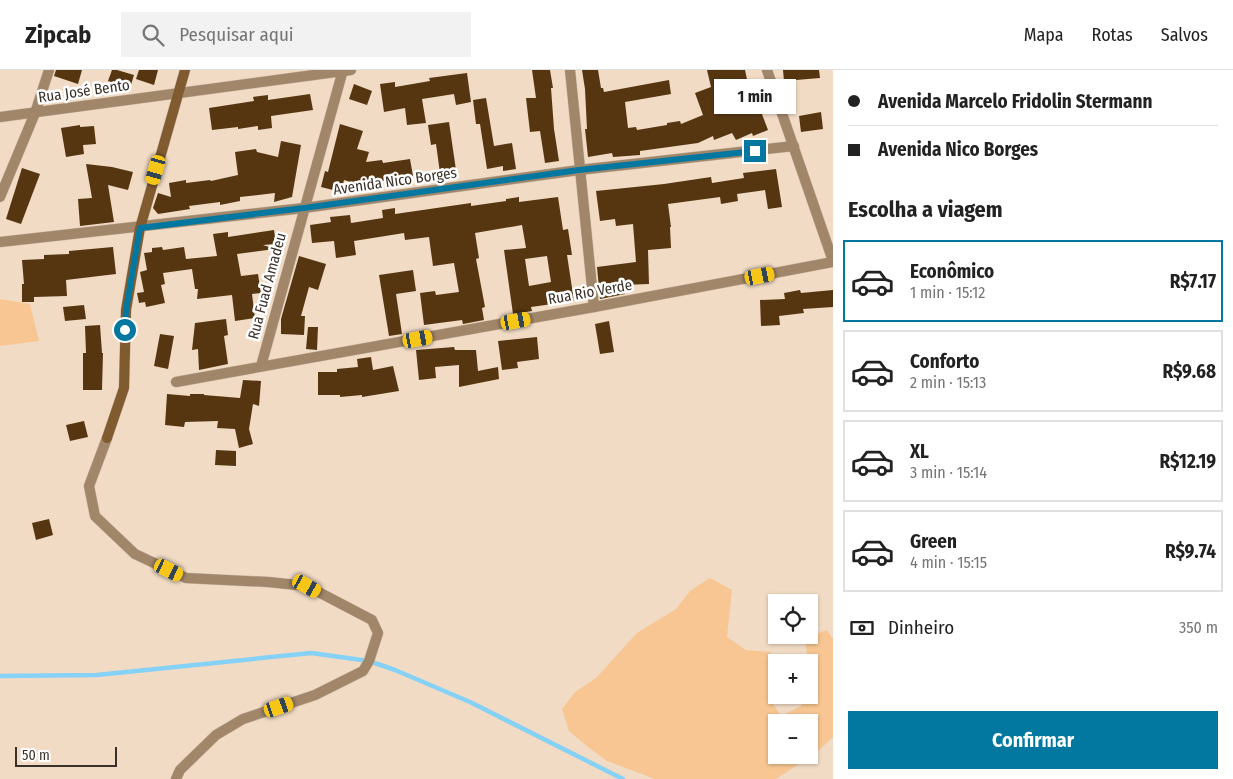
<!DOCTYPE html>
<html lang="pt">
<head>
<meta charset="utf-8">
<style>
  :root { --surface:#fff; --page:#f2f2f2; --text:#222; --muted:#767676; --line:#e0e0e0; --accent:#0278a1 }
  body { margin:0; font-family:"Fira Sans Condensed",sans-serif; background:var(--page); color:var(--text); height:100vh; display:flex; flex-direction:column; font-size:19px; white-space:nowrap }
  * { box-sizing:border-box; margin:0 }
  p { font-size:16px; color:var(--muted) }
  .icon { flex:none; width:28px; height:28px; fill:none; stroke:currentColor; stroke-width:2; stroke-linecap:round; stroke-linejoin:round }
  .map { position:relative; flex:1; overflow:hidden }
  .sheet { display:flex; flex-direction:column; background:var(--surface); width:400px }
  .sheet>* { flex:none }
  .banner { display:grid; align-content:center; height:110px; padding:0 15px; background:var(--surface) }
  .buttons { position:absolute; left:768px; top:524px; display:grid; gap:10px }
  .buttons a { display:grid; place-items:center; width:50px; height:50px; border-radius:0px; background:var(--surface); box-shadow:0 1px 4px #0004; font-size:25px }
  .scale { position:absolute; left:15px; bottom:12px; width:102px; box-sizing:border-box; padding-left:5px; border:2px solid #393129; border-top:0; font-size:14px; line-height:18px; white-space:nowrap; color:#393129; -webkit-text-stroke:4px #fff; paint-order:stroke }
  .end { position:absolute; width:22px; height:22px; margin:-11px; border:6px solid #0278a1; background:#fff; box-shadow:0 0 0 2px #fff }
  .from { border-radius:50% }
  .bubble { position:absolute; height:35px; border-radius:0px; background:var(--surface); box-shadow:0 1px 4px #0004; font-size:16px; font-weight:700; line-height:35px; text-align:center }
  .car { position:absolute; width:15px; height:30px; margin:-15px -8px; border-radius:6px; box-shadow:0 0 4px 1px #0007; background:linear-gradient(#f5c518 24%,#345 0 40%,#f5c518 0 76%,#345 0 86%,#f5c518 0) }
  .banner b { display:flex; align-items:center; gap:18px; height:48px; font-size:19px }
  .banner b+b { border-top:1px solid var(--line) }
  .banner i { width:12px; height:12px; background:var(--text) }
  ul { padding:0; list-style:none }
  li { display:flex; align-items:center; gap:15px; height:82px; margin:0 10px 8px; padding:0 5px; border:2px solid var(--line); border-radius:0px }
  li div { flex:1 }
  li b { display:block; font-size:19px }
  li em { font-style:normal; font-weight:700 }
  li.active { border-color:var(--accent) }
  li>.icon { width:45px; height:45px; stroke-width:1.5 }
  h2 { padding:0 15px; font-size:22px; line-height:60px }
  .pay { display:flex; align-items:center; gap:12px; height:55px; padding:0 15px; font-size:19px }
  .pay p { margin-inline-start:auto }
  .primary-button { display:flex; gap:10px; margin-top:auto; padding:10px 15px }
  .primary-button a { flex:1; height:58px; border-radius:0px; background:var(--accent); color:#fff; font-size:20px; font-weight:700; line-height:58px; text-align:center }
  header { display:flex; align-items:center; gap:30px; box-sizing:border-box; height:70px; padding:0 25px; background:var(--surface); border-bottom:1px solid var(--line) }
  header strong { font-size:24px }
  nav { display:flex; gap:28px; margin-inline-start:auto; font-size:18px }
  .search { width:350px; height:45px; background:var(--page); display:flex; align-items:center; gap:12px; box-sizing:border-box; padding:0 18px; border-radius:0px; color:var(--muted); font-size:19px }
  main { display:flex; flex:1; min-height:0 }
  .map>svg:first-child { display:block }
</style>
</head>
<body>
<header>
<strong>Zipcab</strong>
<div class="search"><svg class="icon" aria-label="search" viewBox="0 0 24 24"><circle cx="10" cy="10" r="6"/><path d="M15 15l6 6"/></svg>Pesquisar aqui</div>
<nav><a>Mapa</a><a>Rotas</a><a>Salvos</a></nav>
</header>
<main>
<div class="map">
<svg width="833" height="709" viewBox="0 0 833 709">
  <rect width="100%" height="100%" fill="#f1dbc5"/>
  <g fill="#f7c692" fill-rule="evenodd">
    <path d="M0,229L30,234L39,271L0,276Z"/>
    <path d="M710,508L732,520L727,567L746,580L770,582L776,606L768,626L781,646L801,636L806,625H809L811,614L805,568L827,560L833,569V667L817,682L776,709H655L607,691L588,677L569,661L562,639L575,622L596,608L637,563L676,539L690,521ZM776,652H809V685H776Z"/>
  </g>
  <g fill="none" stroke-linecap="round" stroke-linejoin="round">
    <path stroke="#86d1f6" stroke-width="4.5" d="M0,606L97,605L311,583L369,591L395,600L470,632L623,709"/>
  </g>
  <g fill="#553610" fill-rule="evenodd">
    <path d="M56,0H82L78,14L54,6Z"/>
    <path d="M112,0H117L134,5L130,18L108,11Z"/>
    <path d="M139,0H158L154,15L136,9Z"/>
    <path d="M532,0H550L553,18H551L554,59L559,91L545,93L540,61L530,62L526,28H536Z"/>
    <path d="M582,0H598L601,18H603L604,22L669,10L671,24L625,32L628,58L636,57L637,60L667,55V53L680,51L681,54L703,45L695,23L711,17L707,0H745L754,42L760,39L768,60L753,66L752,63L736,70L732,63L714,70L713,66L698,73L640,81V85L613,87L612,83L588,87L585,59H587L585,19Z"/>
    <path d="M783,0H819L820,8L784,11Z"/>
    <path d="M467,3L471,32L456,35L454,24L422,29L426,53L407,55L405,38L384,42L380,14L395,12V17L430,11L429,8Z"/>
    <path d="M354,14L372,21L367,35L349,29Z"/>
    <path d="M310,24L313,40L271,46L272,58L258,60V56L238,59V57L212,60L209,38L254,31L253,27L268,25V30Z"/>
    <path d="M486,28L494,76L512,73L516,99L503,101V96L487,99L480,54H476L473,30Z"/>
    <path d="M821,42L823,59L801,62L799,46Z"/>
    <path d="M449,52L457,107L441,110L436,74L431,75L428,55Z"/>
    <path d="M340,54L363,61L357,79L369,82L366,92L382,90L383,93L410,89L413,106L369,113L370,118L344,110L341,122L321,117L325,101L328,102Z"/>
    <path d="M80,55V57L94,56L96,74L83,75L84,84L66,87L61,58Z"/>
    <path d="M281,71L301,75L292,127L274,132L275,123L240,127V131L220,135V132L189,136L190,139L158,144L153,138L158,123L171,127L169,113L186,110V113L210,110L211,111L238,105L235,82L256,79L257,82L278,87Z"/>
    <path d="M86,94L112,97L133,102L128,120L108,115L114,152L80,156L78,129L92,128Z"/>
    <path d="M22,98L40,104L21,154L6,149Z"/>
    <path d="M776,99L782,137L768,139L765,120L737,124L738,131L721,134L720,127L668,134L671,157H670L671,178L648,180L649,214L623,215L625,224L600,229L597,197L636,192L633,154L616,156L615,149L600,151L596,121L664,114L711,107L712,113L744,108L743,103Z"/>
    <path d="M519,127V132L558,127L563,160L568,159L572,185H567L574,231L531,237L532,241L513,244L504,180L526,178L522,155L475,163L479,188L476,189L485,237L482,238L484,250L463,254L462,250L424,255L420,223L435,221L436,225L459,222L454,193L433,196L429,167L405,170L404,163L354,171L356,185L336,188L334,171L312,173L310,155L331,152L330,147L350,145L351,153L383,148L382,140L395,138V144L471,133V136L506,131V129ZM547,186L551,212L529,216L525,189Z"/>
    <path d="M274,160L276,174L263,175L275,179L237,184L241,206L258,204L261,223L252,224L255,248L235,251L232,225L197,229L198,219H195L192,199L163,203L165,214L161,215L165,233L146,237L145,232L139,233L137,223L144,222L140,202L147,200L144,183L152,182V178L162,177L163,180L184,177L186,189L217,186L213,164L228,162V167Z"/>
    <path d="M113,177L116,204L66,210L67,226L34,227V232H22V214H24L22,190L44,189V185L69,184V181Z"/>
    <path d="M299,186L326,194L318,220L309,217L301,246H305L304,265L281,264V249Z"/>
    <path d="M413,200L416,221L396,224L402,264L389,266L379,205Z"/>
    <path d="M800,220L801,223L833,220V237L803,239L804,243L779,246L780,255L761,256L760,230L785,229L784,223Z"/>
    <path d="M84,235L86,249L65,251L63,237Z"/>
    <path d="M226,249L228,265L224,266L228,294L199,300L198,279L192,280L195,253Z"/>
    <path d="M609,251L614,282L600,284L595,254Z"/>
    <path d="M100,255L102,283H103L102,320H83V283H86L85,256Z"/>
    <path d="M308,257H318L317,280L306,279Z"/>
    <path d="M160,264L174,266L168,299L154,296Z"/>
    <path d="M537,267L539,289L517,292L518,298L502,300L498,271Z"/>
    <path d="M454,277L455,280H476L478,301L498,297L499,309L459,317V295L435,297L436,308L419,310L416,280Z"/>
    <path d="M371,287L373,300L393,296L399,321L362,327V325L340,327V325H318V302H337V299L358,297L357,289Z"/>
    <path d="M243,310L261,311L259,336L253,334L249,359L253,374L239,378L235,359L217,358L218,351L185,352L184,357L165,355L167,324L190,326V324H204V325L240,328Z"/>
    <path d="M84,351L88,367L70,371L66,355Z"/>
    <path d="M216,380L236,381V396L215,395Z"/>
    <path d="M49,449L53,465L36,470L32,453Z"/>
  </g>
  <g fill="none" stroke-linecap="round" stroke-linejoin="round">
    <defs>
      <g id="street">
        <path d="M570,0L594,237"/>
        <path d="M767,0L833,191"/>
        <path d="M0,47L351,0"/>
        <path d="M0,127L35,43L49,0"/>
        <path d="M0,172L304,138L579,100L794,76"/>
        <path d="M261,296L343,0"/>
        <path d="M176,312L594,237L833,192"/>
        <path d="M107,368L89,416L95,446L135,484L186,508L268,512L307,516L372,550L378,563L369,591L363,601L315,625L243,649L216,665L180,700L176,709"/>
      </g>
      <path id="secondary" d="M107,368L124,318L126,240L140,158L185,0"/>
    </defs>
    <use href="#street" stroke="#ccb9a6" stroke-width="11"/>
    <use href="#secondary" stroke="#ccb9a6" stroke-width="11"/>
    <use href="#street" stroke="#a1866a" stroke-width="10"/>
    <use href="#secondary" stroke="#815b30" stroke-width="10"/>
  </g>
  <g fill="none" stroke-linecap="round" stroke-linejoin="round">
    <path stroke="#0278a1" stroke-width="6" d="M125,260L126,240L140,158L304,138L579,100L755,81"/>
  </g>
  <g text-anchor="middle" dominant-baseline="central" stroke-width="5" stroke-linejoin="round" paint-order="stroke">
    <g font-size="15" fill="#393129" stroke="#fff">
      <text transform="translate(84 21) rotate(-8)">Rua José Bento</text>
      <text transform="translate(395 111) rotate(-8)">Avenida Nico Borges</text>
      <text transform="translate(267 216) rotate(-75)">Rua Fuad Amadeu</text>
      <text transform="translate(590 222) rotate(-10)">Rua Rio Verde</text>
    </g>
  </g>
</svg>
<div class="buttons">
<a><svg class="icon" aria-label="locate" viewBox="0 0 24 24"><circle cx="12" cy="12" r="6"/><path d="M12 2v4M12 18v4M2 12h4M18 12h4"/></svg></a>
<a>+</a>
<a>−</a>
</div>
<div class="scale">50 m</div>
<i class="end from" style="left:125px;top:260px"></i>
<i class="end" style="left:755px;top:81px"></i>
<div class="bubble" style="left:714px;top:9px;width:82px">1 min</div>
<i class="car" style="left:156px;top:100px;rotate:196deg"></i>
<i class="car" style="left:760px;top:206px;rotate:79deg"></i>
<i class="car" style="left:516px;top:251px;rotate:80deg"></i>
<i class="car" style="left:418px;top:269px;rotate:80deg"></i>
<i class="car" style="left:169px;top:500px;rotate:116deg"></i>
<i class="car" style="left:307px;top:516px;rotate:119deg"></i>
<i class="car" style="left:279px;top:637px;rotate:71deg"></i>
</div>
<section class="sheet">
<div class="banner">
<b><i class="from"></i>Avenida Marcelo Fridolin Stermann</b>
<b><i></i>Avenida Nico Borges</b>
</div>
<h2>Escolha a viagem</h2>
<ul>
<li class="active"><svg class="icon" aria-label="car" viewBox="0 0 24 24"><path d="M5 17H2v-5l4-1 3-4h7l3 4 3 1v5h-3M9 17h6M6 11h13"/><circle cx="7" cy="17" r="2"/><circle cx="17" cy="17" r="2"/></svg><div><b>Econômico</b><p>1 min · 15:12</p></div><em>R$7.17</em></li>
<li><svg class="icon" aria-label="car" viewBox="0 0 24 24"><path d="M5 17H2v-5l4-1 3-4h7l3 4 3 1v5h-3M9 17h6M6 11h13"/><circle cx="7" cy="17" r="2"/><circle cx="17" cy="17" r="2"/></svg><div><b>Conforto</b><p>2 min · 15:13</p></div><em>R$9.68</em></li>
<li><svg class="icon" aria-label="car" viewBox="0 0 24 24"><path d="M5 17H2v-5l4-1 3-4h7l3 4 3 1v5h-3M9 17h6M6 11h13"/><circle cx="7" cy="17" r="2"/><circle cx="17" cy="17" r="2"/></svg><div><b>XL</b><p>3 min · 15:14</p></div><em>R$12.19</em></li>
<li><svg class="icon" aria-label="car" viewBox="0 0 24 24"><path d="M5 17H2v-5l4-1 3-4h7l3 4 3 1v5h-3M9 17h6M6 11h13"/><circle cx="7" cy="17" r="2"/><circle cx="17" cy="17" r="2"/></svg><div><b>Green</b><p>4 min · 15:15</p></div><em>R$9.74</em></li>
</ul>
<div class="pay"><svg class="icon" aria-label="cash" viewBox="0 0 24 24"><path d="M3 7h18v10H3z"/><circle cx="12" cy="12" r="2"/></svg>Dinheiro<p>350 m</p></div>
<div class="primary-button"><a>Confirmar</a></div>
</section>
</main>
</body>
</html>
